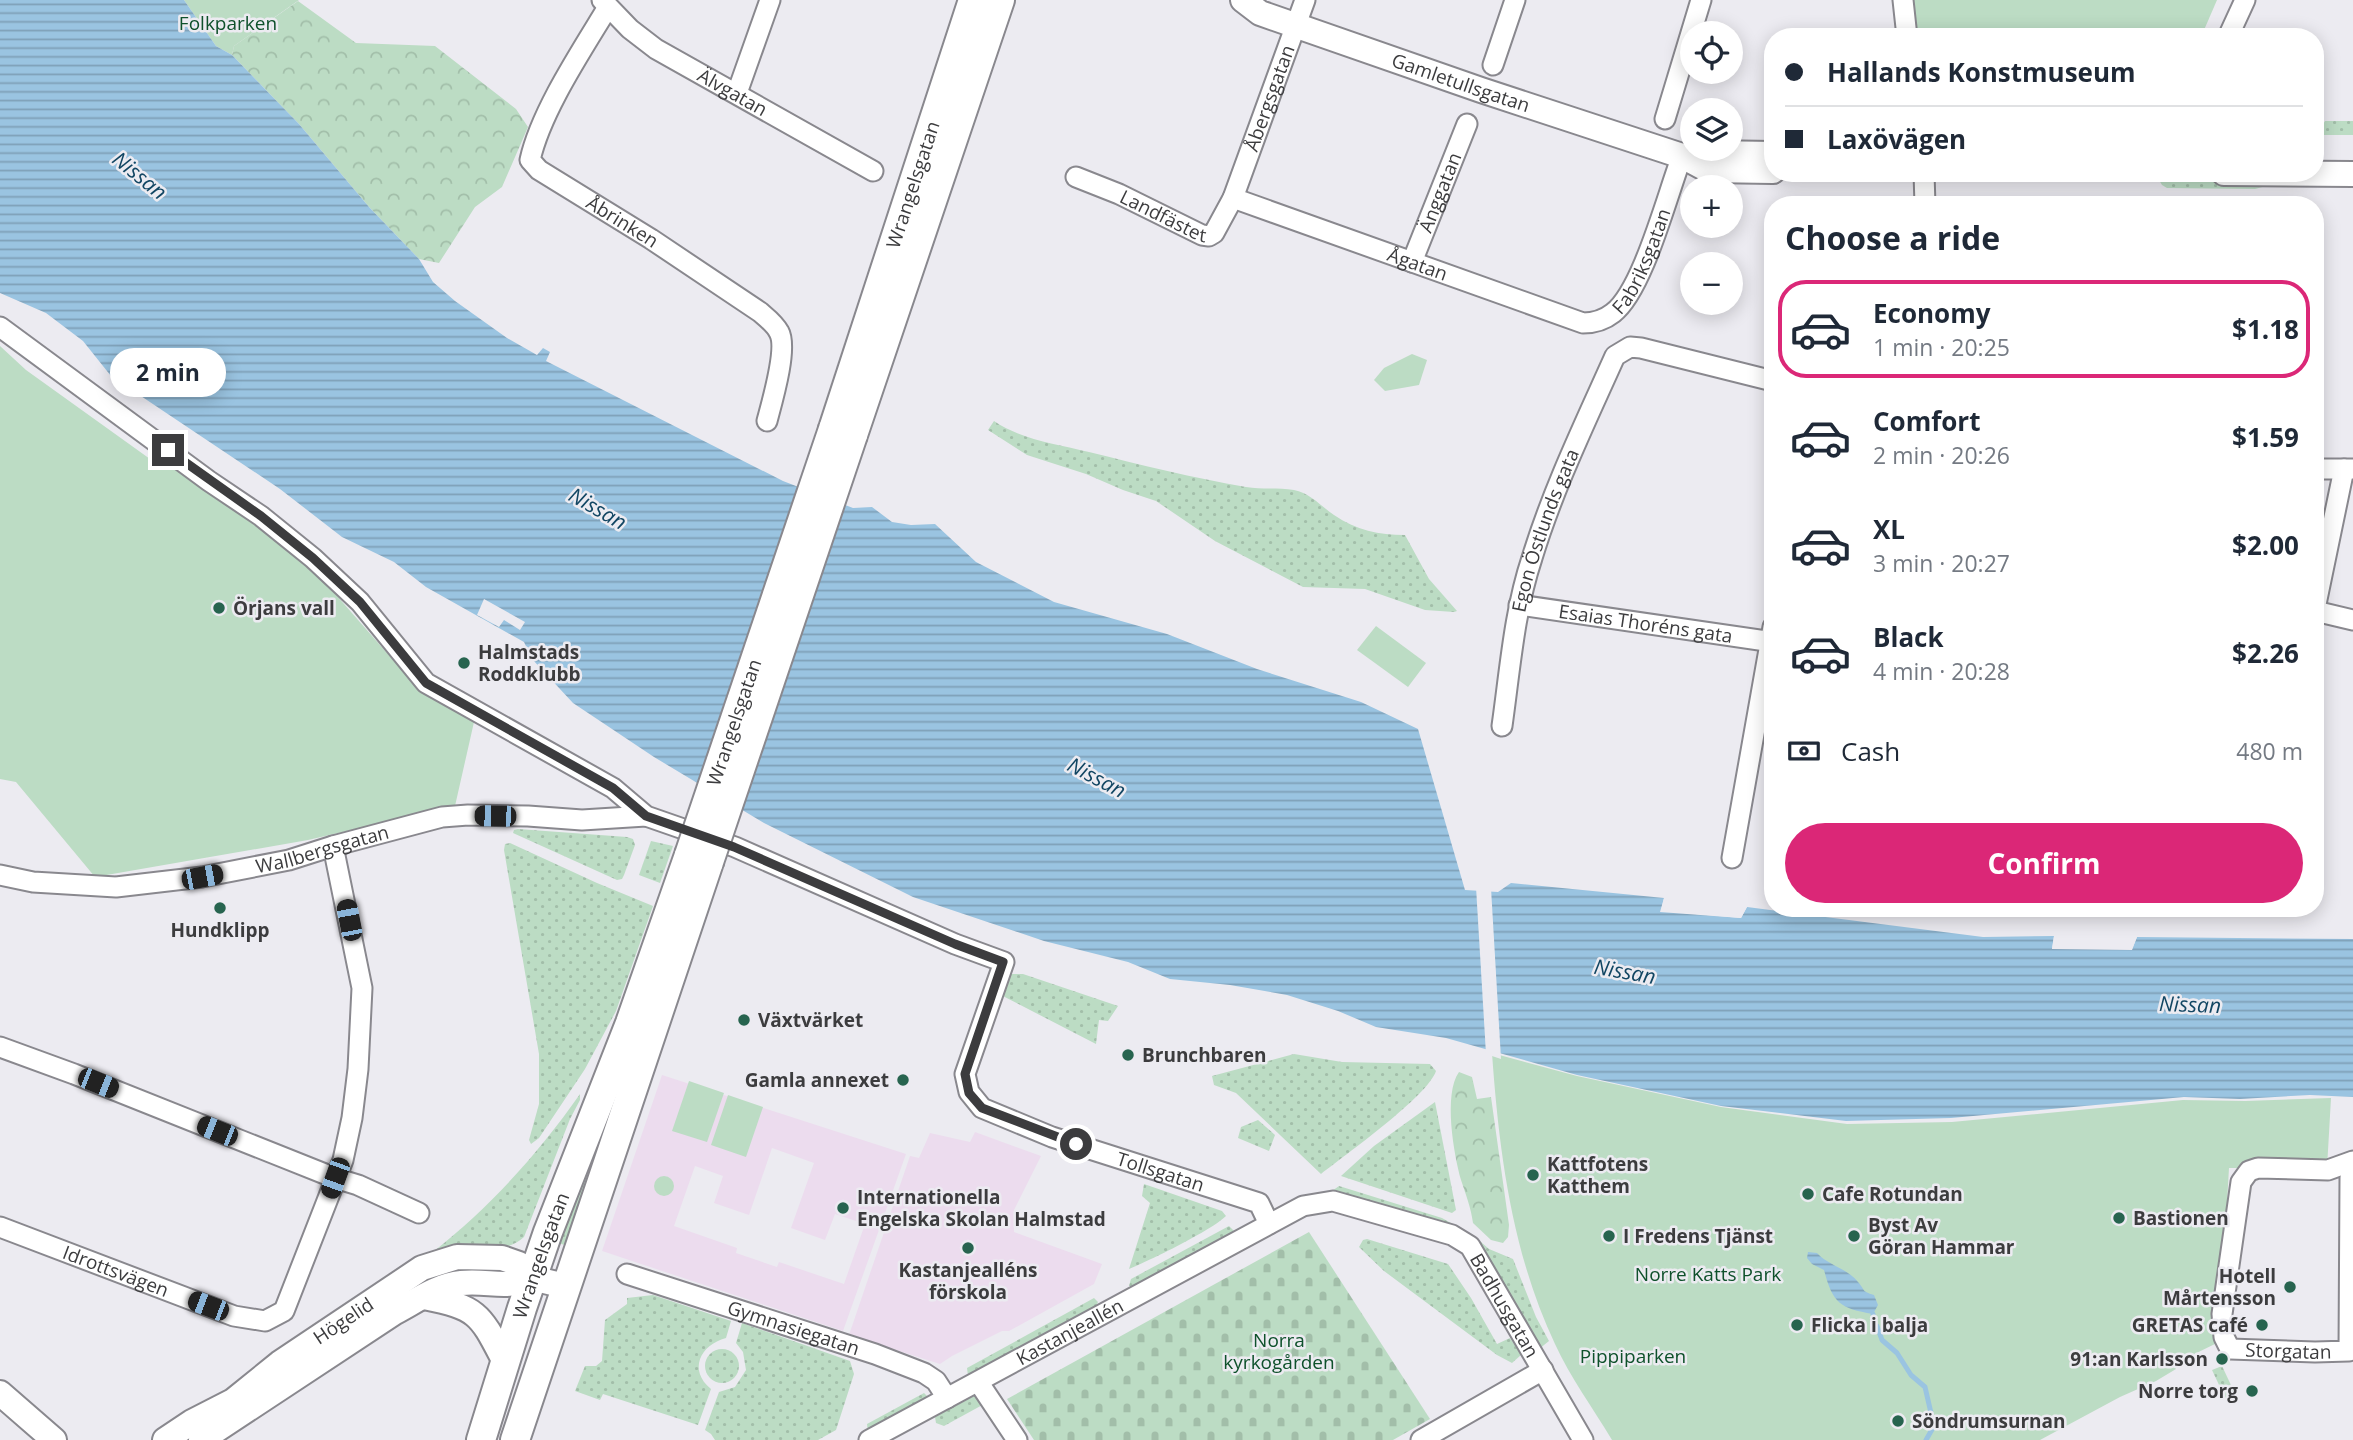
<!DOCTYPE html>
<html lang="en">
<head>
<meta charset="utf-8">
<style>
  :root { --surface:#fff; --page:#f6f6f7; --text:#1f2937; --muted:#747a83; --line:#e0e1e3; --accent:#db2777 }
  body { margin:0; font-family:"Open Sans",sans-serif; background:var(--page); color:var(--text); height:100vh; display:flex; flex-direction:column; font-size:26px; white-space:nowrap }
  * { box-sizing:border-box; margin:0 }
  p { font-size:23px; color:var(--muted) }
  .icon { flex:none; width:38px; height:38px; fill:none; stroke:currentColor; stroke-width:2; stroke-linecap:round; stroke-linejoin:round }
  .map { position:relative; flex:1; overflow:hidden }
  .side { position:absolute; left:1764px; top:196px; width:560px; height:721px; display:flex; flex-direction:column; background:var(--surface); border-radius:28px; box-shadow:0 4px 18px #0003 }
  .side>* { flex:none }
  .top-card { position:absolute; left:1764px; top:28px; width:560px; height:154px; border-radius:28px; box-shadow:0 4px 18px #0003; display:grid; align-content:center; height:154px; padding:0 21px; background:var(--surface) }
  .fabs { position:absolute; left:1680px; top:21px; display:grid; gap:14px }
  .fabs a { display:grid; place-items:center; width:63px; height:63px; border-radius:50%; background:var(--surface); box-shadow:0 4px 18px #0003; font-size:35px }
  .end { position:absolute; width:32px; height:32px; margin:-16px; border:9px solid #3c3c3e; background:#fff; box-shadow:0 0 0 4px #fff }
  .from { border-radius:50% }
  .bubble { position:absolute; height:49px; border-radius:24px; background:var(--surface); box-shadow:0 4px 18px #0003; font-size:23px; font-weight:700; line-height:49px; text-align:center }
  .car { position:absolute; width:21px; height:42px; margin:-21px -10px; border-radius:9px; box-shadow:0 0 5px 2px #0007; background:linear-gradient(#222 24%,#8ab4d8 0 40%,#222 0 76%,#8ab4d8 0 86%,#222 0) }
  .top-card b { display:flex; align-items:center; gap:24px; height:66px; font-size:26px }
  .top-card b+b { border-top:2px solid var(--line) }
  .top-card i { width:18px; height:18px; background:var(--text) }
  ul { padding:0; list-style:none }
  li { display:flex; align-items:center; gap:21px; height:98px; margin:0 14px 10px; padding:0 7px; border:4px solid transparent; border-radius:28px }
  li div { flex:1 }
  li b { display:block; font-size:26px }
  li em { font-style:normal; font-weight:700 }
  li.selected { border-color:var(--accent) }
  li>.icon { width:63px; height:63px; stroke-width:1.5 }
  h2 { padding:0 21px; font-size:32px; line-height:84px }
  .pay { display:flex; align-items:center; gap:18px; height:77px; padding:0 21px; font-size:26px }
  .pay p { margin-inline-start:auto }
  .button { display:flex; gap:14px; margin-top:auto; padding:14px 21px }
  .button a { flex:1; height:80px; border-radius:42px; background:var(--accent); color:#fff; font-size:28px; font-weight:700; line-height:80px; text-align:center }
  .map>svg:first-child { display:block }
</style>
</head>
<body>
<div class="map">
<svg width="2353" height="1440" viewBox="0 0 2353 1440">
  <defs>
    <pattern id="grass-dots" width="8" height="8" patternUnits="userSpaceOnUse" patternTransform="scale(1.75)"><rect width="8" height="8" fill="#bcdcc4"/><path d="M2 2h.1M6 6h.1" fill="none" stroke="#a2bea9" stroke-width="1.8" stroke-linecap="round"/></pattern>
    <pattern id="forest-crowns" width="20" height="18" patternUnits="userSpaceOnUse" patternTransform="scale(1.75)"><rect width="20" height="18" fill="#bcdcc4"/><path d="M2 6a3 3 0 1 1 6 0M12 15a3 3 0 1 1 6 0" fill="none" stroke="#a2bea9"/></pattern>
    <pattern id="cemetery-stones" width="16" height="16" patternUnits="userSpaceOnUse" patternTransform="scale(1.75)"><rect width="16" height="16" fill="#bcdcc4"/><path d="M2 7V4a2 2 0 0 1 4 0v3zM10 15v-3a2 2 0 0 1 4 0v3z" fill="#a2bea9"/></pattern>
    <pattern id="water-rules" width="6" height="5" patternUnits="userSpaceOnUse" patternTransform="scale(1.75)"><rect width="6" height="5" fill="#9ac4e1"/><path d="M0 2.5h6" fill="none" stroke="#7fa0b8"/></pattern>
  </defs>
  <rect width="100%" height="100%" fill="#ecebf1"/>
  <g fill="#ecdcee" fill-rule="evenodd">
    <path d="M662,1075L906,1154L843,1331L602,1251ZM772,1148L814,1163L791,1228L825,1240L835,1214L865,1224L844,1284L779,1262L777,1267L736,1253L737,1248L674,1226L695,1166L723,1176L714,1203L749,1215Z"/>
    <path d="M975,1132L1041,1156L1014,1210V1232L1102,1264L1094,1284L1009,1331H1002L952,1356L940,1364L849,1335L910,1156L919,1158L930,1133L970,1142Z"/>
  </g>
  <g fill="url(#grass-dots)">
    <path d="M2325,121H2353V135H2316Z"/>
    <path d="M2228,179L2270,185L2255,189L2167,188L2162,185L2159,180Z"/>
    <path d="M994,421C1022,440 1057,444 1089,452C1141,465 1194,478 1246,487C1262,490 1278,487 1294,490C1310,493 1322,507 1334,515C1356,530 1379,535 1405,535L1429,579L1457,611L1454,612L1425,610L1365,589L1303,587L1215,541L1156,501L1123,490L1086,474L1027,455L988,430Z"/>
    <path d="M518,829L627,837L633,839L635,845L624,875L622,879L617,880L513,833L514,830Z"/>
    <path d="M651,841L673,846L660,883L639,875Z"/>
    <path d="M510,843L597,883L653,906L616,1011L585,1069L539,1138L531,1144L529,1140L539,1104V1054L504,850L505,844Z"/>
    <path d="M1010,974H1023L1118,1006L1108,1021L1099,1020L1096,1044L997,993L1003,978Z"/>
    <path d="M650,994L568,1246L555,1242Z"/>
    <path d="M1294,1054L1342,1062L1430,1064L1436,1071C1428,1096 1345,1155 1321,1174L1236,1093L1214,1085L1212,1076Z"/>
    <path d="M580,1094V1100L570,1119L524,1237C501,1257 462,1251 433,1252C490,1207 538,1154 580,1094Z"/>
    <path d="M1435,1102L1456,1210L1452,1213L1341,1176L1374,1146Z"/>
    <path d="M1258,1120L1275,1135L1269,1151L1238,1138L1241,1127Z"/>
    <path d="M1144,1184L1222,1211L1226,1216C1212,1230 1149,1261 1129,1269L1150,1203L1142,1196Z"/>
    <path d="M1339,1186L1442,1218L1474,1236L1489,1249L1513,1259L1536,1317L1549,1341L1539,1349L1494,1267L1481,1248L1332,1191Z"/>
    <path d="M1229,1226L1235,1232L1135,1286H1129L1131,1279Z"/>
    <path d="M1367,1239L1448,1264L1471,1298L1497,1344L1510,1338L1521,1355L1512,1363L1497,1355L1384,1271L1359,1247L1363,1240Z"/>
    <path d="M653,1295L731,1321L726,1338C700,1345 688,1370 711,1389L698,1425L603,1394L600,1400L575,1391L585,1366H596L602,1361L605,1320L627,1304V1298Z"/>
    <path d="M1094,1298L1098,1302L1095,1308L970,1377L968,1376L967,1368Z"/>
    <path d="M742,1323L850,1361L854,1374L836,1430L818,1440H715L711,1434L705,1430L719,1392L735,1387L746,1370L743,1352L736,1343Z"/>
    <circle cx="722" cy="1366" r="17"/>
    <path d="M2222,1366L2238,1400L2228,1404L2212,1370Z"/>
    <path d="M924,1393L928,1397L868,1433L867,1424Z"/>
    <path d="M976,1395L986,1403L944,1426L936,1423L935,1417Z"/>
  </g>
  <g fill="url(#forest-crowns)">
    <path d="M298,1L356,43L435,46L516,109L528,127L502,187L475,207L439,263L419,259L369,207L299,124L232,55L234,46Z"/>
    <path d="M1459,1072L1472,1077L1477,1099L1491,1097L1509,1225L1508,1237L1503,1243L1491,1240L1473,1223C1471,1208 1466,1195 1461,1180C1454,1155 1443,1094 1459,1072Z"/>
  </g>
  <path fill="url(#cemetery-stones)" d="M1309,1232L1430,1419L1393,1440H1034L1007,1399Z"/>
  <g fill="#bcdcc4">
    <path d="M184,0H299L234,46L232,55L216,46Z"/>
    <path d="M1912,0H2217L2201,37H1918Z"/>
    <path d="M0,346L26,370L157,464H175L269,531L323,580L401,669L425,692L474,722L455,806L308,840L95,877L16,782L0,779Z"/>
    <path d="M1412,354L1427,360L1419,385L1385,391L1374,380L1384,368Z"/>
    <path d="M1376,626L1426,663L1408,687L1357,650Z"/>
    <path d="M1492,1053L1577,1076L1721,1107L1847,1124L1952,1122L2183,1100L2245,1101L2331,1098L2327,1168H2229L2219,1342L2174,1364L2176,1369L2156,1381L2120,1397L2040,1440H1612C1593,1408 1570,1377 1555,1344C1512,1253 1499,1152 1492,1053Z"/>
    <path d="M689,1081L724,1093L707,1142L672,1131Z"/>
    <path d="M728,1095L763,1107L746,1157L711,1145Z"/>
    <circle cx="664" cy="1186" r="10"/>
  </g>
  <g fill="url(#water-rules)">
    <path d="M0,0H184L216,46L232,55L299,124L369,207L419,259L433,282L455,301L507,338L537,355L543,348L550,352L546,361L783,481L853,508L872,507L892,522L911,525L935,524L976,562L1054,602L1167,634L1257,669L1361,702L1418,729L1465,890L1498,892L1511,883L1664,898L1661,911L1741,918L1747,907L1983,937L2054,936L2052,949H2132L2137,937L2353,939V1097L2310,1095L2240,1099L2184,1097L1951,1118L1846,1121L1721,1106L1577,1075L1446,1038L1376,1027L1338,1011L1287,995L1230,985L1170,979L1128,962L1044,941L913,897L764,823L654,757L573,703L532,659L524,642L426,587L394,562L342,537L280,489L111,376L83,341L46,313L0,293Z"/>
    <path d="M1808,1252L1817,1253C1829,1266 1847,1268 1858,1282C1866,1291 1861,1291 1874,1295L1878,1305L1873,1314C1840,1308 1833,1304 1824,1270L1812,1264L1807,1258Z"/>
  </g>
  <g fill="#ecebf1">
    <path d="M484,599L525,622L520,630L504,620L499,627L477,615Z"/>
    <path d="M1476,887L1491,888L1501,1059L1486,1054Z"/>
    <path d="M1664,898L1667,899L1665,908L1739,914L1743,907H1747L1741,918L1660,912Z"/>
    <path d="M2054,936H2057L2056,946H2130L2133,937H2137L2132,950L2052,949Z"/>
  </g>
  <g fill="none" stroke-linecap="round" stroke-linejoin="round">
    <g stroke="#9ac4e1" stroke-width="5">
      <path d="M1873,1314L1874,1318"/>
      <path d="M1877,1326L1882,1340L1897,1353L1911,1375L1925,1387L1934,1426L1926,1440"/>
    </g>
    <defs>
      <g id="minor">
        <path id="s1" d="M602,0L630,29L656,49L873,171"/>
        <path d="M1903,0L1907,37"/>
        <path id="s2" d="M608,7C582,50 541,111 530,160L539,170L651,239L760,312C767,318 775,324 779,332C788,348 772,402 767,421"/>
        <path d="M2228,37L2245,0"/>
        <path d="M1493,65L1515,0"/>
        <path d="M737,93L770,0"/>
        <path d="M1665,119L1701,0"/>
        <path d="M1924,173L1925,205"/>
        <path id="s3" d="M1076,177L1119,194L1202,235L1209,236L1214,233L1233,198L1305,0"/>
        <path id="s4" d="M1233,198L1583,323C1594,323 1603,321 1613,313C1643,290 1667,195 1682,156"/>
        <path id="s5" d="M1412,262L1467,124"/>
        <path id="s6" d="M0,327L209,481L261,516L313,558L360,602L426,683L613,788L646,816L735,847L955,944L1004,962L965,1074L969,1092L982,1108L1052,1137L1259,1203L1269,1224"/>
        <path d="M2315,469H2353"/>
        <path id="s7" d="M1519,605L1773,642"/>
        <path d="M2315,609L2344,469"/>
        <path d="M2315,611L2353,620"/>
        <path id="s8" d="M1502,726C1510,670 1514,612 1532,558C1553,489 1585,423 1615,356L1630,347L1641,348L1773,381"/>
        <path d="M1732,858L1773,627"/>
        <path id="s9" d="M0,875L33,882L116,887L202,877L289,860L333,846L442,817L468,815L528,816L582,820L646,816"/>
        <path d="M0,1047L74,1074L335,1178L358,1185L419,1213"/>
        <path id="s10" d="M2353,1161L2328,1170L2258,1168L2249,1171L2241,1182L2222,1314L2224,1337L2230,1349L2315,1352L2349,1351L2350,1178L2353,1166"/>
        <path id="s11" d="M0,1227L234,1316L265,1321L284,1311L343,1160L352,1118L358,1069L362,988L333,846"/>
        <path id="s12" d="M627,1274L875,1354L924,1373L936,1381L947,1398"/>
        <path d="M979,1383L1017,1440"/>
        <path id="s13" d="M869,1440L1303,1206L1333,1201L1452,1235L1470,1246L1583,1440"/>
        <path d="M1421,1440L1543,1370"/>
      </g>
      <g id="tertiary">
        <path id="s14" d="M1243,0L1260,13L1481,90L1682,156L1708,170L1773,171"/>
        <path d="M1683,156L1710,153L1773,154"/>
        <path d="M2224,173L2353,174"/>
        <path d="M424,1297C479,1308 480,1314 505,1362"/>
        <path d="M0,1393L54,1440"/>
        <path id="s15" d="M165,1440L192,1422L233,1401L280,1363L422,1268L457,1257L502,1258L519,1264L532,1278L565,1286"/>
        <path d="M201,1440L395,1312C416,1301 438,1285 461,1283C490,1280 504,1290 532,1278"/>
      </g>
      <g id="secondary">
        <path id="s16" d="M833,429L973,0"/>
        <path d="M853,435L1000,0"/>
        <path id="s17" d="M481,1440L522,1308L548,1232L630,1023L689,855"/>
        <path d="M515,1440L709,862"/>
      </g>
    </defs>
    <use href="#minor" stroke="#89888e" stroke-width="23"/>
    <use href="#tertiary" stroke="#89888e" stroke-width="28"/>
    <use href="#secondary" stroke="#89888e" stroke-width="32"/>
    <use href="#minor" stroke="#fff" stroke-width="19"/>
    <use href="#tertiary" stroke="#fff" stroke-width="24"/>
    <use href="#secondary" stroke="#fff" stroke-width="28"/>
    <defs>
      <g id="secondary-bridge">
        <path id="s18" d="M689,855L833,429"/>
        <path d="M709,862L853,435"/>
      </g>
    </defs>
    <use href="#secondary-bridge" stroke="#89888e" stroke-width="32" stroke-linecap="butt"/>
    <use href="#secondary-bridge" stroke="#fff" stroke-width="28"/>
  </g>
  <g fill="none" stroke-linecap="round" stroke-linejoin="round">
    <path stroke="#3c3c3e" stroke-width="9" d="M168,450L261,516L313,558L360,602L426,683L613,788L646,816L734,847L955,944L1003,962L965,1074L969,1093L982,1108L1076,1144"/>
  </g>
  <g fill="#27644f" stroke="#ecebf1" stroke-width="2.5">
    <circle cx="219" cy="608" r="7"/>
    <circle cx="464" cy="663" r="7"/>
    <circle cx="220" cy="908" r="7"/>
    <circle cx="744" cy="1020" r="7"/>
    <circle cx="1128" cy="1055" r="7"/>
    <circle cx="903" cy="1080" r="7"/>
    <circle cx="1533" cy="1175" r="7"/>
    <circle cx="1808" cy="1194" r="7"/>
    <circle cx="843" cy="1208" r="7"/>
    <circle cx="2119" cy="1218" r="7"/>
    <circle cx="1609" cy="1236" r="7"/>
    <circle cx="1854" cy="1236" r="7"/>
    <circle cx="968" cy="1248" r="7"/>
    <circle cx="2290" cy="1287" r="7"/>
    <circle cx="1797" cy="1325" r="7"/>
    <circle cx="2262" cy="1325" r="7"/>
    <circle cx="2222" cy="1359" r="7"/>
    <circle cx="2252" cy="1391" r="7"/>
    <circle cx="1898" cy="1421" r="7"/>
  </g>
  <g text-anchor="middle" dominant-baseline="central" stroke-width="5" stroke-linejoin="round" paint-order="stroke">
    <g font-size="19" fill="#0e512b" stroke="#ecebf1">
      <text x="228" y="23">Folkparken</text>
      <text x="1708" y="1274">Norre Katts Park</text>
      <text x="1279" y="1340">Norra<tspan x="1279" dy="22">kyrkogården</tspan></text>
      <text x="1633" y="1356">Pippiparken</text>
    </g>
    <g font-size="19" fill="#3c3c3e" stroke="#ecebf1">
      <text stroke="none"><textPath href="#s14" startOffset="234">Gamletullsgatan</textPath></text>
      <text stroke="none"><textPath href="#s1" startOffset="161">Älvgatan</textPath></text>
      <text stroke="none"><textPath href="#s3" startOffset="298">Åbergsgatan</textPath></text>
      <text stroke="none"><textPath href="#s16" startOffset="257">Wrangelsgatan</textPath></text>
      <text stroke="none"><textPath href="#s5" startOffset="75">Änggatan</textPath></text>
      <text stroke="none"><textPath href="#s3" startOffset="96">Landfästet</textPath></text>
      <text stroke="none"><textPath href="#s2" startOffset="284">Åbrinken</textPath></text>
      <text stroke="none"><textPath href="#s4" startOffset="464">Fabriksgatan</textPath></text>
      <text stroke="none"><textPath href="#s4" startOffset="196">Ågatan</textPath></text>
      <text stroke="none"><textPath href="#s8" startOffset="201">Egon Östlunds gata</textPath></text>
      <text stroke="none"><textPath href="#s7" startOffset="128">Esaias Thoréns gata</textPath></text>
      <text stroke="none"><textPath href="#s18" startOffset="140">Wrangelsgatan</textPath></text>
      <text stroke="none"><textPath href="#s9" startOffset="327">Wallbergsgatan</textPath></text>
      <text stroke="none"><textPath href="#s6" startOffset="1550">Tollsgatan</textPath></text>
      <text stroke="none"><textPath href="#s17" startOffset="194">Wrangelsgatan</textPath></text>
      <text stroke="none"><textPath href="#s11" startOffset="124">Idrottsvägen</textPath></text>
      <text stroke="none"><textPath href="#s13" startOffset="737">Badhusgatan</textPath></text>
      <text stroke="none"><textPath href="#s15" startOffset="215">Högelid</textPath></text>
      <text stroke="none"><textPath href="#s12" startOffset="175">Gymnasiegatan</textPath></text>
      <text stroke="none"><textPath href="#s13" startOffset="228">Kastanjeallén</textPath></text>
      <text stroke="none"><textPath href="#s10" startOffset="348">Storgatan</textPath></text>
    </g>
    <g font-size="19" font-weight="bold" fill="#3c3c3e" stroke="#ecebf1" text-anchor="start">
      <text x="233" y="608">Örjans vall</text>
      <text x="478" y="652">Halmstads<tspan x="478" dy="22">Roddklubb</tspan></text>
      <text x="220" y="930" text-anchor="middle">Hundklipp</text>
      <text x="758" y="1020">Växtvärket</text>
      <text x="1142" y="1055">Brunchbaren</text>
      <text x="889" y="1080" text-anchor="end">Gamla annexet</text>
      <text x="1547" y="1164">Kattfotens<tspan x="1547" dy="22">Katthem</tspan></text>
      <text x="1822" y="1194">Cafe Rotundan</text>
      <text x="857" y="1197">Internationella<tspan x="857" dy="22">Engelska Skolan Halmstad</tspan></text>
      <text x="2133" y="1218">Bastionen</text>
      <text x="1868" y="1225">Byst Av<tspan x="1868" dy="22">Göran Hammar</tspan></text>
      <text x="1623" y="1236">I Fredens Tjänst</text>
      <text x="968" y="1270" text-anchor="middle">Kastanjealléns<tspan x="968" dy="22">förskola</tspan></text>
      <text x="2276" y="1276" text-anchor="end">Hotell<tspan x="2276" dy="22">Mårtensson</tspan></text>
      <text x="1811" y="1325">Flicka i balja</text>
      <text x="2248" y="1325" text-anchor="end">GRETAS café</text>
      <text x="2208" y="1359" text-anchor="end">91:an Karlsson</text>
      <text x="2238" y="1391" text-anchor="end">Norre torg</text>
      <text x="1912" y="1421">Söndrumsurnan</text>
    </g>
    <g font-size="21" font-style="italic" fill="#124663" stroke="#ecebf1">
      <text transform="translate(140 175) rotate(39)">Nissan</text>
      <text transform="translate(598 508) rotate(30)">Nissan</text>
      <text transform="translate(1097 777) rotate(28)">Nissan</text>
      <text transform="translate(1625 971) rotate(10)">Nissan</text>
      <text transform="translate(2190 1004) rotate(2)">Nissan</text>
    </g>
  </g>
</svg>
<div class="fabs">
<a><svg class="icon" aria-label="locate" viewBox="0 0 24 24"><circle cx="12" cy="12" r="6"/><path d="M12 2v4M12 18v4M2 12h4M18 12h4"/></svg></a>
<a><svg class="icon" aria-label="layers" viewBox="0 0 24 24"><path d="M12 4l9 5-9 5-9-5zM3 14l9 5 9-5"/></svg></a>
<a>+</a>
<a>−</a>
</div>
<i class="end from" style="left:1076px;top:1144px"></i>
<i class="end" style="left:168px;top:450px"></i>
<div class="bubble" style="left:110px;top:348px;width:116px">2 min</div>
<i class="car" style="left:495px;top:816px;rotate:271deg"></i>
<i class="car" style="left:202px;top:877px;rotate:79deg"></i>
<i class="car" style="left:349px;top:920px;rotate:349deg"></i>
<i class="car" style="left:98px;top:1083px;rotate:112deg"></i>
<i class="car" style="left:217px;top:1131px;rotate:292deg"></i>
<i class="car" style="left:335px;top:1178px;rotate:200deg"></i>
<i class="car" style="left:208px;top:1306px;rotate:291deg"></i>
<div class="top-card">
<b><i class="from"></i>Hallands Konstmuseum</b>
<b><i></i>Laxövägen</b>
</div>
<section class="side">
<h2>Choose a ride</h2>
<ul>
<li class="selected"><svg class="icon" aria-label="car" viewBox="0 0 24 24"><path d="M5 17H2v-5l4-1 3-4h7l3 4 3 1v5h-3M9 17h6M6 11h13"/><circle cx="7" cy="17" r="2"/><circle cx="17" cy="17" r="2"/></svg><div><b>Economy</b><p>1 min · 20:25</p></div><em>$1.18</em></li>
<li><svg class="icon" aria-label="car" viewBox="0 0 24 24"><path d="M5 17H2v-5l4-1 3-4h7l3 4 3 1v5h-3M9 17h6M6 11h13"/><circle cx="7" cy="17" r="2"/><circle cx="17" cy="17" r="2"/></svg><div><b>Comfort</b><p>2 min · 20:26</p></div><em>$1.59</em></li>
<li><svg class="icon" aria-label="car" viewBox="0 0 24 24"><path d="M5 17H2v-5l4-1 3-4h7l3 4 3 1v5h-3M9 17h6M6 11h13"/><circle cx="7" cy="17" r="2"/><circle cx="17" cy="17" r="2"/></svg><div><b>XL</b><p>3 min · 20:27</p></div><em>$2.00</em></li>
<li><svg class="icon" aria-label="car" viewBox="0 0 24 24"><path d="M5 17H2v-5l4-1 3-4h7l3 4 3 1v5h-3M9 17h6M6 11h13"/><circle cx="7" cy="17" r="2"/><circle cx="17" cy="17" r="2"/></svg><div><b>Black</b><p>4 min · 20:28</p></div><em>$2.26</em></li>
</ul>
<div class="pay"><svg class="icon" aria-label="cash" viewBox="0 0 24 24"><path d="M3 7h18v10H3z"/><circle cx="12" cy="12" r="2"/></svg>Cash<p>480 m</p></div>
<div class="button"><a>Confirm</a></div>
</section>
</div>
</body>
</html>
